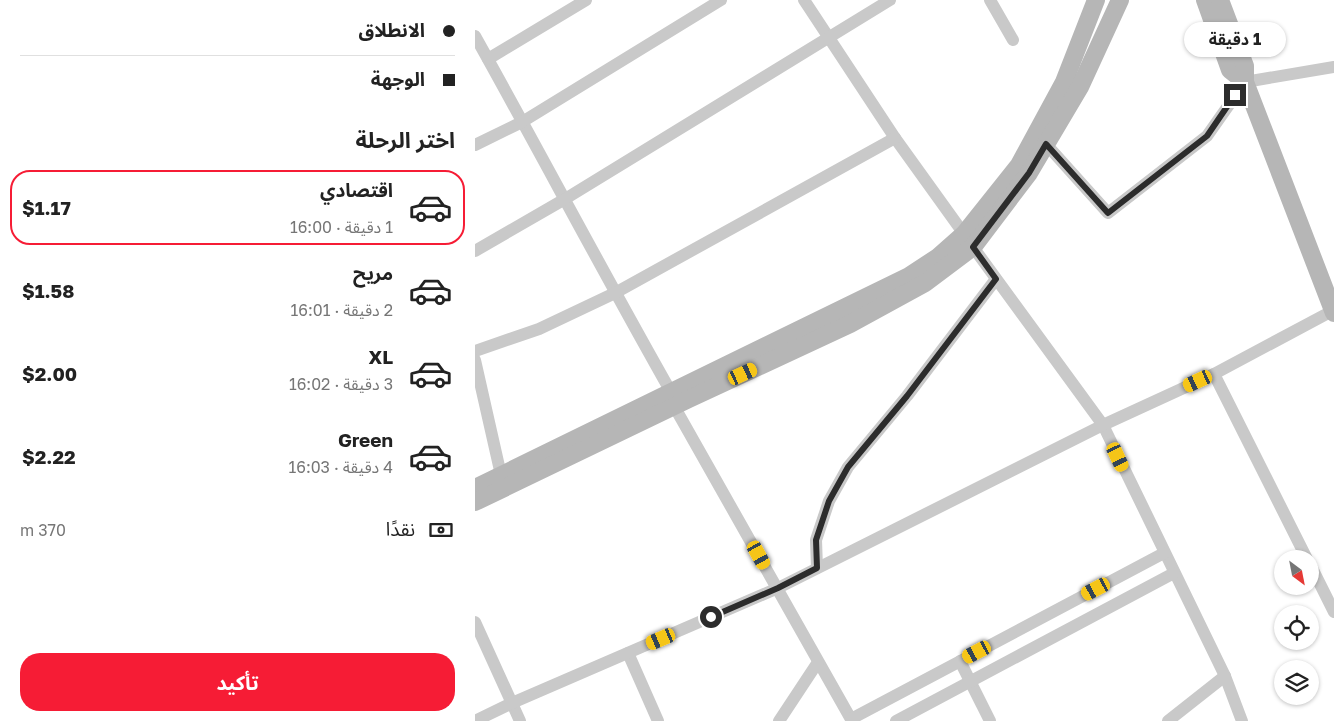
<!DOCTYPE html>
<html lang="ar">
<head>
<meta charset="utf-8">
<style>
  :root { --surface:#fff; --page:#f6f6f6; --text:#222; --muted:#767676; --line:#e0e0e0; --accent:#f61c35 }
  body { margin:0; font-family:"Golos Text","Noto Sans Arabic",sans-serif; background:var(--page); color:var(--text); direction:rtl; height:100vh; display:flex; flex-direction:column; font-size:19px; white-space:nowrap }
  * { box-sizing:border-box; margin:0 }
  p { font-size:16px; color:var(--muted) }
  .icon { flex:none; width:28px; height:28px; fill:none; stroke:currentColor; stroke-width:2; stroke-linecap:round; stroke-linejoin:round }
  .map { position:relative; flex:1; overflow:hidden; direction:ltr }
  .side { display:flex; flex-direction:column; background:var(--surface); width:475px }
  .side>* { flex:none }
  .top-card { display:grid; align-content:center; height:110px; padding:0 20px; background:var(--surface) }
  .needle { width:32px; rotate:148deg }
  .buttons { position:absolute; left:799px; top:550px; display:grid; gap:10px }
  .buttons a { display:grid; place-items:center; width:45px; height:45px; border-radius:50%; background:var(--surface); box-shadow:0 1px 4px #0004; font-size:25px }
  .end { position:absolute; width:22px; height:22px; margin:-11px; border:6px solid #2c2c2c; background:#fff; box-shadow:0 0 0 2px #fff }
  .from { border-radius:50% }
  .bubble { position:absolute; height:35px; border-radius:18px; background:var(--surface); box-shadow:0 1px 4px #0004; font-size:16px; font-weight:700; line-height:35px; text-align:center; direction:rtl }
  .car { position:absolute; width:15px; height:30px; margin:-15px -8px; border-radius:6px; box-shadow:0 0 4px 1px #0007; background:linear-gradient(#f5c518 24%,#345 0 40%,#f5c518 0 76%,#345 0 86%,#f5c518 0) }
  .top-card b { display:flex; align-items:center; gap:18px; height:48px; font-size:19px }
  .top-card b+b { border-top:1px solid var(--line) }
  .top-card i { width:12px; height:12px; background:var(--text) }
  ul { padding:0; list-style:none }
  li { display:flex; align-items:center; gap:15px; height:75px; margin:0 10px 8px; padding:0 10px; border:2px solid transparent; border-radius:20px }
  li div { flex:1 }
  li b { display:block; font-size:19px }
  li em { font-style:normal; font-weight:700 }
  li.active { border-color:var(--accent) }
  li>.icon { width:45px; height:45px; stroke-width:1.5 }
  h2 { padding:0 20px; font-size:22px; line-height:60px }
  .pay { display:flex; align-items:center; gap:12px; height:55px; padding:0 20px; font-size:19px }
  .pay p { margin-inline-start:auto }
  .primary-button { display:flex; gap:10px; margin-top:auto; padding:10px 20px }
  .primary-button a { flex:1; height:58px; border-radius:20px; background:var(--accent); color:#fff; font-size:20px; font-weight:700; line-height:58px; text-align:center }
  main { display:flex; flex:1; min-height:0 }
  .map>svg:first-child { display:block }
</style>
</head>
<body>
<main>
<div class="map">
<svg width="859" height="721" viewBox="0 0 859 721">
  <rect width="100%" height="100%" fill="#fff"/>
  <g fill="none" stroke-linecap="round" stroke-linejoin="round">
    <g stroke="#c9c9c9" stroke-width="12">
      <path d="M329,0L420,138L489,234"/>
      <path d="M515,0L538,40"/>
      <path d="M0,36C66,154 129,274 196,392"/>
      <path d="M13,59L111,0"/>
      <path d="M571,144L633,213L732,136L770,82L859,67"/>
      <path d="M0,145L47,122L246,0"/>
      <path d="M498,247L628,425L750,676L767,721"/>
      <path d="M0,251L90,199L415,0"/>
      <path d="M0,351L64,329L140,293L420,138"/>
      <path d="M0,360L26,475"/>
      <path d="M739,374L832,559"/>
      <path d="M199,406L377,721"/>
      <path d="M835,564L859,612"/>
      <path d="M342,568L341,540L354,501L373,467L432,396L521,279"/>
      <path d="M0,622L45,721"/>
      <path d="M153,653L183,721"/>
      <path d="M485,661L515,721"/>
      <path d="M376,719L689,553"/>
      <path d="M0,721L37,703L303,588L628,425L739,374L859,310"/>
      <path d="M304,721L343,662"/>
      <path d="M421,721L699,573"/>
      <path d="M693,721L750,676"/>
    </g>
    <g stroke="#b6b6b6" stroke-width="18">
      <path d="M730,0L755,70L770,82"/>
      <path d="M745,0L770,66V82L859,313"/>
      <path d="M0,488L434,276L463,257L489,234L544,165L589,82L621,0"/>
      <path d="M0,502L214,399L375,324L450,283L498,247L554,173L605,87L645,0"/>
    </g>
  </g>
  <g fill="none" stroke-linecap="round" stroke-linejoin="round">
    <path stroke="#2c2c2c" stroke-width="6" d="M236,617L303,588L342,568L341,540L354,501L373,467L432,396L521,279L498,247L554,173L571,144L633,213L732,136L760,95"/>
  </g>
</svg>
<div class="buttons">
<a><svg class="needle" viewBox="-14 -14 28 28"><path d="M0-13l5 13h-10z" fill="#e53935"/><path d="M0 13l5-13h-10z" fill="#767676"/></svg></a>
<a><svg class="icon" aria-label="locate" viewBox="0 0 24 24"><circle cx="12" cy="12" r="6"/><path d="M12 2v4M12 18v4M2 12h4M18 12h4"/></svg></a>
<a><svg class="icon" aria-label="layers" viewBox="0 0 24 24"><path d="M12 4l9 5-9 5-9-5zM3 14l9 5 9-5"/></svg></a>
</div>
<i class="end from" style="left:236px;top:617px"></i>
<i class="end" style="left:760px;top:95px"></i>
<div class="bubble" style="left:709px;top:22px;width:102px">1 دقيقة</div>
<i class="car" style="left:268px;top:374px;rotate:65deg"></i>
<i class="car" style="left:723px;top:381px;rotate:245deg"></i>
<i class="car" style="left:643px;top:457px;rotate:155deg"></i>
<i class="car" style="left:284px;top:555px;rotate:151deg"></i>
<i class="car" style="left:621px;top:589px;rotate:242deg"></i>
<i class="car" style="left:186px;top:639px;rotate:247deg"></i>
<i class="car" style="left:502px;top:652px;rotate:242deg"></i>
</div>
<section class="side">
<div class="top-card">
<b><i class="from"></i>الانطلاق</b>
<b><i></i>الوجهة</b>
</div>
<h2>اختر الرحلة</h2>
<ul>
<li class="active"><svg class="icon" aria-label="car" viewBox="0 0 24 24"><path d="M5 17H2v-5l4-1 3-4h7l3 4 3 1v5h-3M9 17h6M6 11h13"/><circle cx="7" cy="17" r="2"/><circle cx="17" cy="17" r="2"/></svg><div><b>اقتصادي</b><p>1 دقيقة · 16:00</p></div><em>$1.17</em></li>
<li><svg class="icon" aria-label="car" viewBox="0 0 24 24"><path d="M5 17H2v-5l4-1 3-4h7l3 4 3 1v5h-3M9 17h6M6 11h13"/><circle cx="7" cy="17" r="2"/><circle cx="17" cy="17" r="2"/></svg><div><b>مريح</b><p>2 دقيقة · 16:01</p></div><em>$1.58</em></li>
<li><svg class="icon" aria-label="car" viewBox="0 0 24 24"><path d="M5 17H2v-5l4-1 3-4h7l3 4 3 1v5h-3M9 17h6M6 11h13"/><circle cx="7" cy="17" r="2"/><circle cx="17" cy="17" r="2"/></svg><div><b>XL</b><p>3 دقيقة · 16:02</p></div><em>$2.00</em></li>
<li><svg class="icon" aria-label="car" viewBox="0 0 24 24"><path d="M5 17H2v-5l4-1 3-4h7l3 4 3 1v5h-3M9 17h6M6 11h13"/><circle cx="7" cy="17" r="2"/><circle cx="17" cy="17" r="2"/></svg><div><b>Green</b><p>4 دقيقة · 16:03</p></div><em>$2.22</em></li>
</ul>
<div class="pay"><svg class="icon" aria-label="cash" viewBox="0 0 24 24"><path d="M3 7h18v10H3z"/><circle cx="12" cy="12" r="2"/></svg>نقدًا<p>370 m</p></div>
<div class="primary-button"><a>تأكيد</a></div>
</section>
</main>
</body>
</html>
